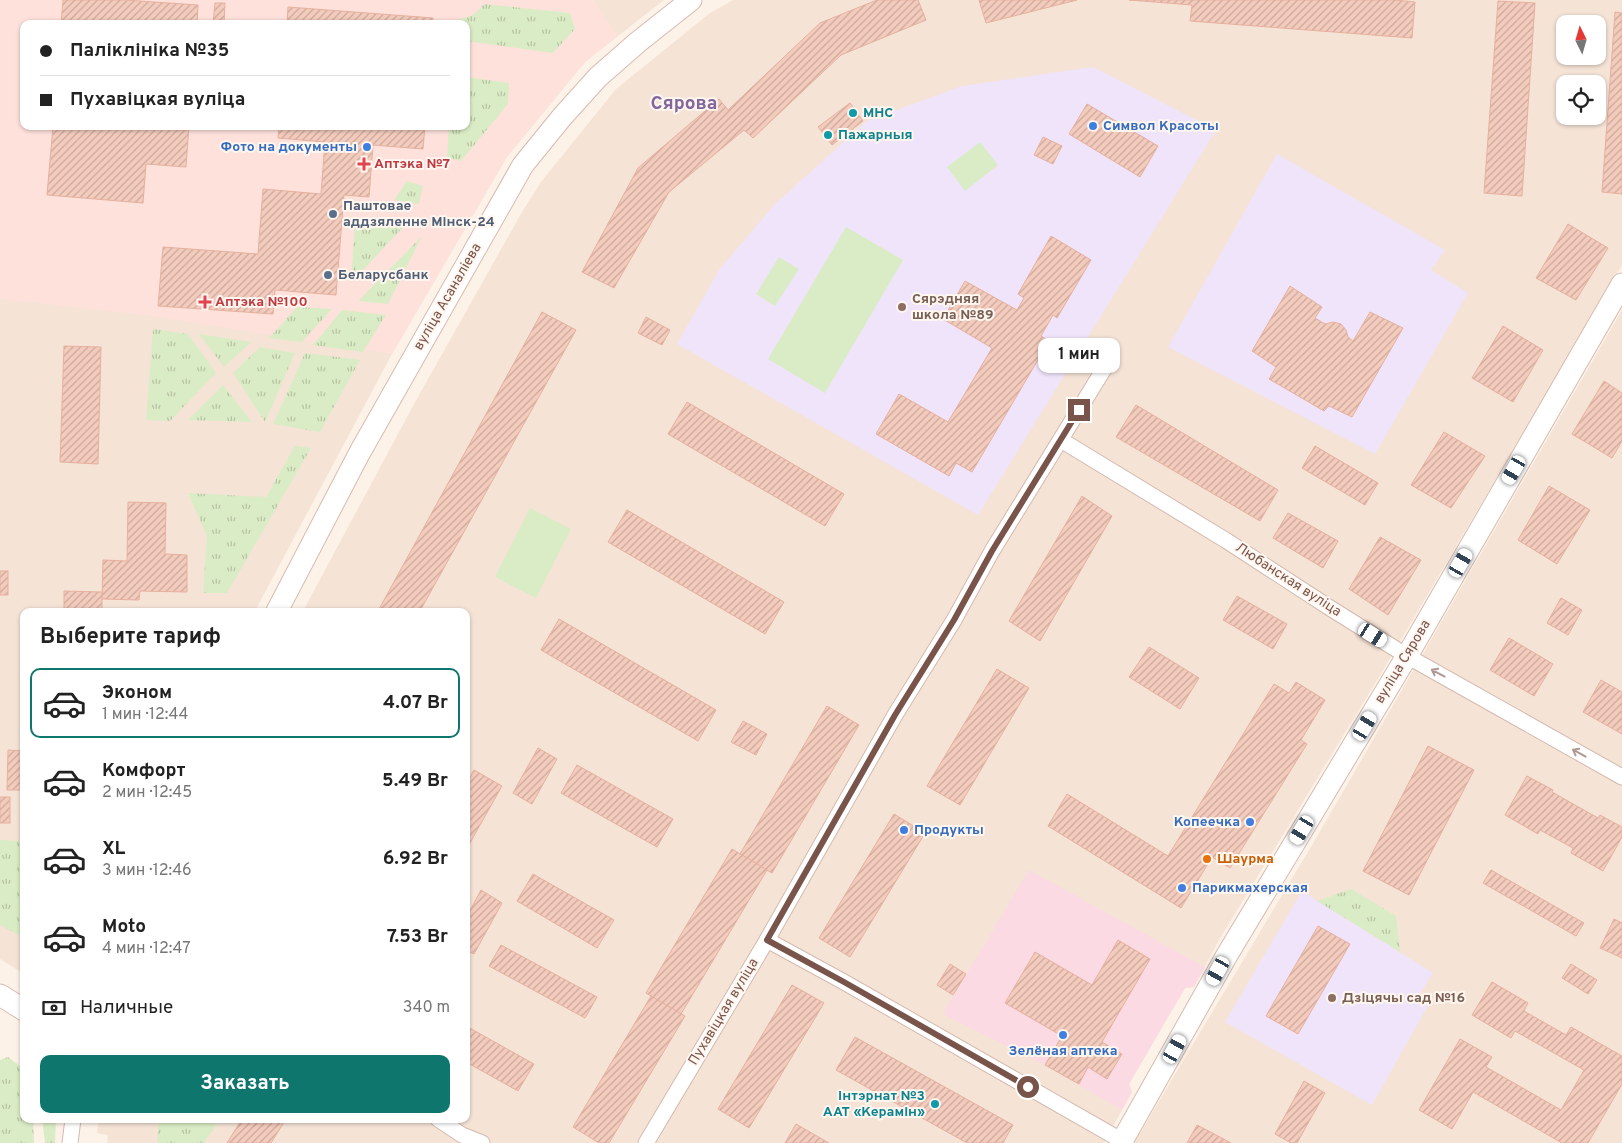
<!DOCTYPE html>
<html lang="ru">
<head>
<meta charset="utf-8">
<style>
  :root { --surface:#fff; --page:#f2f2f2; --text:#222; --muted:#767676; --line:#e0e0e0; --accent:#0f766e }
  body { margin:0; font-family:Overpass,sans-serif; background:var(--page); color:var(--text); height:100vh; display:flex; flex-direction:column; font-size:19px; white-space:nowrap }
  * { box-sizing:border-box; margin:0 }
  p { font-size:16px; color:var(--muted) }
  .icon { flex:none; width:28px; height:28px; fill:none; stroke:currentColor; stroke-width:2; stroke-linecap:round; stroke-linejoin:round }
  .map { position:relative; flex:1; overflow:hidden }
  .details { position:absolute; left:20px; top:608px; width:450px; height:515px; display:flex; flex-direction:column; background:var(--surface); border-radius:10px; box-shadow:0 1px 4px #0004 }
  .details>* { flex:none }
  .top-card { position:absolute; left:20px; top:20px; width:450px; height:110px; border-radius:10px; box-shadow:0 1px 4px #0004; display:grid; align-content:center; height:110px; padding:0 20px; background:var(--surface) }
  .needle { width:32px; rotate:355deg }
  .tools { position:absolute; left:1556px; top:15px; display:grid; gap:10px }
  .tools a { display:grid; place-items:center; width:50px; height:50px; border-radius:10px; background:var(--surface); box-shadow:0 1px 4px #0004; font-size:25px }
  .end { position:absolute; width:22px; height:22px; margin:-11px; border:6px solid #79544a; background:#fff; box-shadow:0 0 0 2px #fff }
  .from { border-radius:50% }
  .bubble { position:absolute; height:35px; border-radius:10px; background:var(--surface); box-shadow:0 1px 4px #0004; font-size:16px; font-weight:700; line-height:35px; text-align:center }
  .car { position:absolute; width:15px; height:30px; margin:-15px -8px; border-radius:6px; box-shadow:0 0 4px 1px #0007; background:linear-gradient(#fff 24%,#345 0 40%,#fff 0 76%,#345 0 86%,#fff 0) }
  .top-card b { display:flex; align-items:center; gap:18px; height:48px; font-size:19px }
  .top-card b+b { border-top:1px solid var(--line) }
  .top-card i { width:12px; height:12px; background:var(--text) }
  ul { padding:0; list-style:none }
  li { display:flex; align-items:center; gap:15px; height:70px; margin:0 10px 8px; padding:0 10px; border:2px solid transparent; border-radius:10px }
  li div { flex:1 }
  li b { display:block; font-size:19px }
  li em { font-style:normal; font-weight:700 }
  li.active { border-color:var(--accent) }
  li>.icon { width:45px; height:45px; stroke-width:1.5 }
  h2 { padding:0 20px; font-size:22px; line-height:60px }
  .pay { display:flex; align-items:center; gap:12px; height:55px; padding:0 20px; font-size:19px }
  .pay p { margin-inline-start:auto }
  .cta { display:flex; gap:10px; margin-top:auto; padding:10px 20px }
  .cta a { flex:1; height:58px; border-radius:10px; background:var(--accent); color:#fff; font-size:20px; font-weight:700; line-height:58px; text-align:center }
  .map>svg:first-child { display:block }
</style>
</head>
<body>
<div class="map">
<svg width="1622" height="1143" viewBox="0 0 1622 1143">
  <defs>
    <pattern id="grass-tufts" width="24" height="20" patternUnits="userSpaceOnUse" patternTransform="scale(1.25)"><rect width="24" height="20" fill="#daecc5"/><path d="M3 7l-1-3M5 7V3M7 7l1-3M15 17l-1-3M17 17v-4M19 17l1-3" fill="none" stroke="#b6c2a2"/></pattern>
    <pattern id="building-hatch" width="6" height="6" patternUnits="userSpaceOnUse" patternTransform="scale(1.25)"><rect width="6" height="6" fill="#f4ccbe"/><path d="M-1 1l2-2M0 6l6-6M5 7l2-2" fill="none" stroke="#caa89c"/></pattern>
  </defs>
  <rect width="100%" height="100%" fill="#fdf2e8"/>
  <g fill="#f5e3d6" fill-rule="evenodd">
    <path d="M0,0H664L585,62L507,157L392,354L255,611H24V974L0,959ZM24,24H466V126H24Z"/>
    <path d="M733,0H1622V265L1382,672L1219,940L1194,987L1185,988L1129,1084L1132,1092L1104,1143H107L108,1135L97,1133L99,1119H466V611H303L414,404L522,212L541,182L616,89L710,13ZM1565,24H1598V56H1565ZM1565,84H1598V116H1565Z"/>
    <path d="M1622,310V1143H1134L1315,840Z"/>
  </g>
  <path fill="#fee1db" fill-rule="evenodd" d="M0,0H593L618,35L585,62L507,157L392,354L145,315L0,299ZM24,24H466V126H24Z"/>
  <g fill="#efe4fa">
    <path d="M1093,67L1216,130L978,515L677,344L719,270L774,205L867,121L962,86Z"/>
    <path d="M1277,154L1445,250L1431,270L1468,293L1375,454L1168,347Z"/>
    <path d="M1302,891L1433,973L1419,995L1430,1002L1372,1105L1225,1022Z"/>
  </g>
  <path fill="#fbdae3" d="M1029,870L1205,967L1194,987L1185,988L1129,1084L1132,1092L1122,1110L1045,1065L943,1014Z"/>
  <g fill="url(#grass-tufts)">
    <path d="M484,4L570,13L575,29L553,53L466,41V24H459V19C470,18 477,13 484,4Z"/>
    <path d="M466,77L509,83L508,104L461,161L447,158L449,126H466Z"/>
    <path d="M407,181L423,186L419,204L394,200Z"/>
    <path d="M355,221L408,222L351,283Z"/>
    <path d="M422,236L388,304L358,301Z"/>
    <path d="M297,307L332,309L302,342L269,338Z"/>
    <path d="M342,310L386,315L363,352L313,345Z"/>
    <path d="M153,329L188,334L216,373L170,421L146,420Z"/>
    <path d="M199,334L251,342L224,367Z"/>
    <path d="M260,347L295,353L265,422L233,373Z"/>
    <path d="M305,353L360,360L320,432L273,424Z"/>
    <path d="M223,385L252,422L188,420Z"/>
    <path d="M295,446L311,448L227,593H203L207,536L188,493L266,497Z"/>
    <path d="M0,840L24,841V938L0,925Z"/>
    <path d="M1351,889L1396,916L1400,952L1317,901Z"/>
    <path d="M8,1057L24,1069V1119H33L34,1143H0V1060Z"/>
    <path d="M42,1119H56L55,1143H45Z"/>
    <path d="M159,1119H220L204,1143H157Z"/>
  </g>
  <g fill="#daecc5">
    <path d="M980,142L998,165L965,191L947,167Z"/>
    <path d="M846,227L903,260L825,393L768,359Z"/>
    <path d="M779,257L799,269L775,306L756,294Z"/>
    <path d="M530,508L571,529L536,598L495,577Z"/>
  </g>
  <g fill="url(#building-hatch)" stroke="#e7b09e">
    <path d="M63,0H125L198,5L197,24H61Z"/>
    <path d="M877,0H918L926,20L841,55L753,138L744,130L669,192L614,288L582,272L638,168L719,99L728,110L820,23Z"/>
    <path d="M979,0H1077L986,23Z"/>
    <path d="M1129,0H1395L1415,2L1412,38L1190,21L1192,5Z"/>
    <path d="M1498,1L1535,3L1522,196L1484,193Z"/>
    <path d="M215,3H225L224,24H213Z"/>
    <path d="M288,7L433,18L432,24H287Z"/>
    <path d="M1615,12L1622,13V194L1602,192Z"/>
    <path d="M850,103L863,121L832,145L818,127Z"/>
    <path d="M1087,104L1158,146L1140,177L1069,134Z"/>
    <path d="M53,126H189L186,167L146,164L143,203L47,195Z"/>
    <path d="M279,126H425L423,149L373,145L369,197L344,195L336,295L275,290L273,314L158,306L163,247L258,254L263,189L321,194L325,142L278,138Z"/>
    <path d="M1043,137L1062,146L1053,164L1034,155Z"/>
    <path d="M1568,224L1608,248L1576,300L1536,278Z"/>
    <path d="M1051,236L1091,260L1057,318L1053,315L1041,336L1049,341L972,472L956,463L949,476L876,434L899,394L948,422L992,348L943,319L965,281L1017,310L1024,298L1018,294Z"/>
    <path d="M1290,286L1322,307L1315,318L1325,324L1333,322L1341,324L1346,330L1348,337L1353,341L1370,312L1403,328L1352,417L1329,406L1324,411L1269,379L1276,367L1252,351Z"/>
    <path d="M542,312L576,330L420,611H378Z"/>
    <path d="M646,317L670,330L662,345L638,333Z"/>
    <path d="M1503,326L1543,350L1513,402L1472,378Z"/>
    <path d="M64,346L101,347L98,464L60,462Z"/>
    <path d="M1604,381L1622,393V441L1612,458L1572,434Z"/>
    <path d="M687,402L844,494L825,526L668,434Z"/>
    <path d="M1136,405L1278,490L1260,521L1116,437Z"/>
    <path d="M1444,432L1485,456L1451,508L1411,485Z"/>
    <path d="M1315,446L1378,483L1365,505L1302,468Z"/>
    <path d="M1549,486L1590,510L1557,564L1518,540Z"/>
    <path d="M1082,496L1112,516L1040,641L1009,621Z"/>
    <path d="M128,502L166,503L165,554L187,555V592L140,591L139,600L102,599L103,560L127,561Z"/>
    <path d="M627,510L784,602L765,634L608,542Z"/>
    <path d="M1288,513L1338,541L1323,568L1273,538Z"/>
    <path d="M1380,537L1421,560L1388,615L1349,589Z"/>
    <rect x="0" y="571" width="8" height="24"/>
    <path d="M64,591L102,592V611H64Z"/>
    <path d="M1237,596L1287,624L1273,649L1223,620Z"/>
    <path d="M1561,598L1582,610L1568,635L1547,623Z"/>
    <path d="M559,619L716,710L698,741L541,650Z"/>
    <path d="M1509,638L1553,664L1534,696L1490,670Z"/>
    <path d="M1149,647L1199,678L1180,709L1129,677Z"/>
    <path d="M997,669L1029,688L960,805L927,786Z"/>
    <path d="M1601,680L1622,692V734L1583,712Z"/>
    <path d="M1296,682L1325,700L1301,740L1307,744L1230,868L1212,857L1181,908L1048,826L1067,794L1168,856L1274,684L1289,693Z"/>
    <path d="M827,706L859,725L772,873L740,854Z"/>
    <path d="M743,721L767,734L756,755L731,742Z"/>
    <path d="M1428,746L1474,770L1409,895L1363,871Z"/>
    <path d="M538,748L557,759L532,804L513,793Z"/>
    <path d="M8,750L24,751V790H7Z"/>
    <path d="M577,765L673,819L657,847L561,793Z"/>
    <path d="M474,770L502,786L466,850V785Z"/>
    <path d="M1527,776L1553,790L1552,792L1598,818L1600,815L1622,827V837L1603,871L1571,853L1573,848L1540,830L1538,834L1505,815Z"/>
    <rect x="0" y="797" width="10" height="26"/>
    <path d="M894,814L925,833L850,957L819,938Z"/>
    <path d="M732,849L767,870L681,1014L646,993Z"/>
    <path d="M1491,870L1584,923L1576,936L1483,883Z"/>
    <path d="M533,874L614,920L597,948L517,901Z"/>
    <path d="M481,890L502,903L474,954L466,950V918Z"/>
    <path d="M1614,919L1622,923V958L1600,948Z"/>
    <path d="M1318,926L1350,944L1298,1034L1266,1016Z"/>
    <path d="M1118,940L1150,959L1102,1042L1122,1054L1107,1079L1088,1067L1079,1084L1045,1065L1062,1036L1005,1003L1035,952L1092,985Z"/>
    <path d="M501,945L597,997L585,1018L489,966Z"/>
    <path d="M950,964L966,974L953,995L937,985Z"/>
    <path d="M1571,964L1597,980L1588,994L1562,978Z"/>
    <path d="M1492,982L1528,1003L1524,1011L1566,1035L1571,1027L1622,1056V1084L1588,1143H1562L1473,1092L1452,1129L1419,1110L1460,1039L1492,1057L1486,1067L1561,1110L1584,1070L1515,1031L1511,1038L1472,1015Z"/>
    <path d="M792,985L824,1003L749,1128L718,1109Z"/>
    <path d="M651,996L685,1016L609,1143H599L573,1127Z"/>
    <path d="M466,1026L534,1064L518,1091L466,1062Z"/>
    <path d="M855,1037L1013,1125L1003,1143H967L836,1070Z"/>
    <path d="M1304,1081L1325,1093L1297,1143H1291L1275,1134Z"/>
    <path d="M242,1119H286L271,1143H227Z"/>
    <path d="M796,1124L829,1143H785Z"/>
    <path d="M1197,1125L1218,1136L1231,1143H1187Z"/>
  </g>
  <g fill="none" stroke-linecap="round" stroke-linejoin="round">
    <defs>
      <g id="street">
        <path d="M1061,440L1227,541L1330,608L1407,656L1622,777"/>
        <path d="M767,940L844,982L1126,1143"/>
        <path d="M438,1119L462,1135L482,1143"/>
        <path d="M70,1143L73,1119"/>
        <path d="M646,1143L767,940L895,715L954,620L992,551L1107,364"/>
      </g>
      <g id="secondary">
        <path d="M277,611L360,452L523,165L562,117L598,77L638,42L691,0"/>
        <path d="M0,995L24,1010"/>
        <path d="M1121,1143L1227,955L1407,656L1622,284"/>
      </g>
    </defs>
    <use href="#street" stroke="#d3baaf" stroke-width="17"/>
    <use href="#secondary" stroke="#d8bbaf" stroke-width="23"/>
    <use href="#street" stroke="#fff" stroke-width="15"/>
    <use href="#secondary" stroke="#fff" stroke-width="21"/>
  </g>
  <defs><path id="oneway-shaft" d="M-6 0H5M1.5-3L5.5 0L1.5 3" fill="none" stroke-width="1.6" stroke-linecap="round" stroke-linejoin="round" transform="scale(1.25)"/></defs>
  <g stroke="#af9892">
    <use href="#oneway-shaft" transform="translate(1438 673) rotate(-152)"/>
    <use href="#oneway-shaft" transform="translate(1579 753) rotate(-151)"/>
  </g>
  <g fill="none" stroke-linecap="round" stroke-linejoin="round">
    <path stroke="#79544a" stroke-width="6" d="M1028,1087L844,982L767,940L895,715L954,620L992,551L1079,410"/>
  </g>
  <g fill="#0f9aa8" stroke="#fff6ef" stroke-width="2">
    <circle cx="853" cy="113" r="5"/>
    <circle cx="828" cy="135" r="5"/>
    <circle cx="935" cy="1104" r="5"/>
  </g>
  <g fill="#3f7fe0" stroke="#fff6ef" stroke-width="2">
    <circle cx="1093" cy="126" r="5"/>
    <circle cx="367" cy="147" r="5"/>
    <circle cx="1250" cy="822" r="5"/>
    <circle cx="904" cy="830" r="5"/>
    <circle cx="1182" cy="888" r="5"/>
    <circle cx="1063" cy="1035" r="5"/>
  </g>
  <g fill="#e0444e" stroke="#fff6ef" stroke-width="2">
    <path d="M361.5 156.5h5v5h5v5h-5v5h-5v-5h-5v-5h5z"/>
    <path d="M202.5 294.5h5v5h5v5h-5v5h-5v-5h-5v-5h5z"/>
  </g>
  <g fill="#5c6f8a" stroke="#fff6ef" stroke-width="2">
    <circle cx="333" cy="214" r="5"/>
    <circle cx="328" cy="275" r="5"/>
  </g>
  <g fill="#8d6e63" stroke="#fff6ef" stroke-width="2">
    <circle cx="902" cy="307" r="5"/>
    <circle cx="1332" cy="998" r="5"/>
  </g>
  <circle fill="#e8710a" stroke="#fff6ef" stroke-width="2" cx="1207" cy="859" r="5"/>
  <g text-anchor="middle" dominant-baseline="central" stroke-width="4" stroke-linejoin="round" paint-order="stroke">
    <g font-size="14" font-weight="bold" fill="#0d838f" stroke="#fff6ef" text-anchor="start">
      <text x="863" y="113">МНС</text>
      <text x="838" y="135">Пажарныя</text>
      <text x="925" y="1096" text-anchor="end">Інтэрнат №3<tspan x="925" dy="16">ААТ «Керамін»</tspan></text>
    </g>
    <g font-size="14" font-weight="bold" fill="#366cbe" stroke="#fff6ef" text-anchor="start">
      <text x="1103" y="126">Символ Красоты</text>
      <text x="357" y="147" text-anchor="end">Фото на документы</text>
      <text x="1240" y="822" text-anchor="end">Копеечка</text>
      <text x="914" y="830">Продукты</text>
      <text x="1192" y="888">Парикмахерская</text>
      <text x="1063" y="1051" text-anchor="middle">Зелёная аптека</text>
    </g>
    <g font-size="14" font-weight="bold" fill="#be3a42" stroke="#fff6ef" text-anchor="start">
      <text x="374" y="164">Аптэка №7</text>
      <text x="215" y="302">Аптэка №100</text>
    </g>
    <g font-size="14" font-weight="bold" fill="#4e5e75" stroke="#fff6ef" text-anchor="start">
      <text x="343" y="206">Паштовае<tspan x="343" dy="16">аддзяленне Мінск-24</tspan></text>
      <text x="338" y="275">Беларусбанк</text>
    </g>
    <g font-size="14" fill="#79544a" stroke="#fff6ef">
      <text transform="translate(448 297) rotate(-60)">вуліца Асаналіева</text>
      <text transform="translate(1288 580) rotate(33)">Любанская вуліца</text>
      <text transform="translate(1403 662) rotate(-59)">вуліца Сярова</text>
      <text transform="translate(724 1012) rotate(-59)">Пухавіцкая вуліца</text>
    </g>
    <g font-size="14" font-weight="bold" fill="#785e54" stroke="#fff6ef" text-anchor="start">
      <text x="912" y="299">Сярэдняя<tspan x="912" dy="16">школа №89</tspan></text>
      <text x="1342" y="998">Дзіцячы сад №16</text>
    </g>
    <g font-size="14" font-weight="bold" fill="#c56008" stroke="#fff6ef" text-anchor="start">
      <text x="1217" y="859">Шаурма</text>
    </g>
    <g font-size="19" font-weight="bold" fill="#82669c" stroke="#fff6ef">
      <text x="684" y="104">Сярова</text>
    </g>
  </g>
</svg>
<div class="tools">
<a><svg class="needle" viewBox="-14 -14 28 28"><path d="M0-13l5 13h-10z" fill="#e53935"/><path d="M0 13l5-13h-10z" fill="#767676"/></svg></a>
<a><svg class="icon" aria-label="locate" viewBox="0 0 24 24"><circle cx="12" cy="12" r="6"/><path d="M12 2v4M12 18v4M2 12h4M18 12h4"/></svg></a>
</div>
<i class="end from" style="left:1028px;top:1087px"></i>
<i class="end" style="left:1079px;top:410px"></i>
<div class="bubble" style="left:1038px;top:338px;width:82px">1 мин</div>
<i class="car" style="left:1514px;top:470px;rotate:210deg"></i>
<i class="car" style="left:1461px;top:563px;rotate:30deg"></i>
<i class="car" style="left:1373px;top:635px;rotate:122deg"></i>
<i class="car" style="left:1365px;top:726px;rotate:31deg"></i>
<i class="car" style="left:1302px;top:830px;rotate:211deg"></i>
<i class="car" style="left:1218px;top:971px;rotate:209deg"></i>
<i class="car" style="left:1175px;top:1049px;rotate:29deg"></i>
<div class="top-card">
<b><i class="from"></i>Паліклініка №35</b>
<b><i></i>Пухавіцкая вуліца</b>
</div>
<section class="details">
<h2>Выберите тариф</h2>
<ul>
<li class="active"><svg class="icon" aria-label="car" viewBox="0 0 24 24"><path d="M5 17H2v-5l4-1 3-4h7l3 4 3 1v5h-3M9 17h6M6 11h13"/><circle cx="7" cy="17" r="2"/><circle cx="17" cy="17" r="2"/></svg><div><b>Эконом</b><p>1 мин · 12:44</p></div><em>4.07 Br</em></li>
<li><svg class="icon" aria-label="car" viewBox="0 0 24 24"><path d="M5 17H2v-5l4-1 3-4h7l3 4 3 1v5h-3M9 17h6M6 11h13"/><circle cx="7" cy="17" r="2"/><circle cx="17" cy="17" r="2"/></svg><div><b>Комфорт</b><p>2 мин · 12:45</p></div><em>5.49 Br</em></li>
<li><svg class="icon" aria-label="car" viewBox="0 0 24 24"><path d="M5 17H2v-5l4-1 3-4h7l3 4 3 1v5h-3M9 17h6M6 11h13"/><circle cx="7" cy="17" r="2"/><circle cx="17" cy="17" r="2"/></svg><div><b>XL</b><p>3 мин · 12:46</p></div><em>6.92 Br</em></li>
<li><svg class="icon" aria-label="car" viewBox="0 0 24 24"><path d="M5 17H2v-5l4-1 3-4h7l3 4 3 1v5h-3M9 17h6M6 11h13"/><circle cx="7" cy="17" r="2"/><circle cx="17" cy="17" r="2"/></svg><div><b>Moto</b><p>4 мин · 12:47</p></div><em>7.53 Br</em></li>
</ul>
<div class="pay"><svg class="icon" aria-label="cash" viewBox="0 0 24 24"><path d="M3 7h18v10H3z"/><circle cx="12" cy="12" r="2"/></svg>Наличные<p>340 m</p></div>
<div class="cta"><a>Заказать</a></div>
</section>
</div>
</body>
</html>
